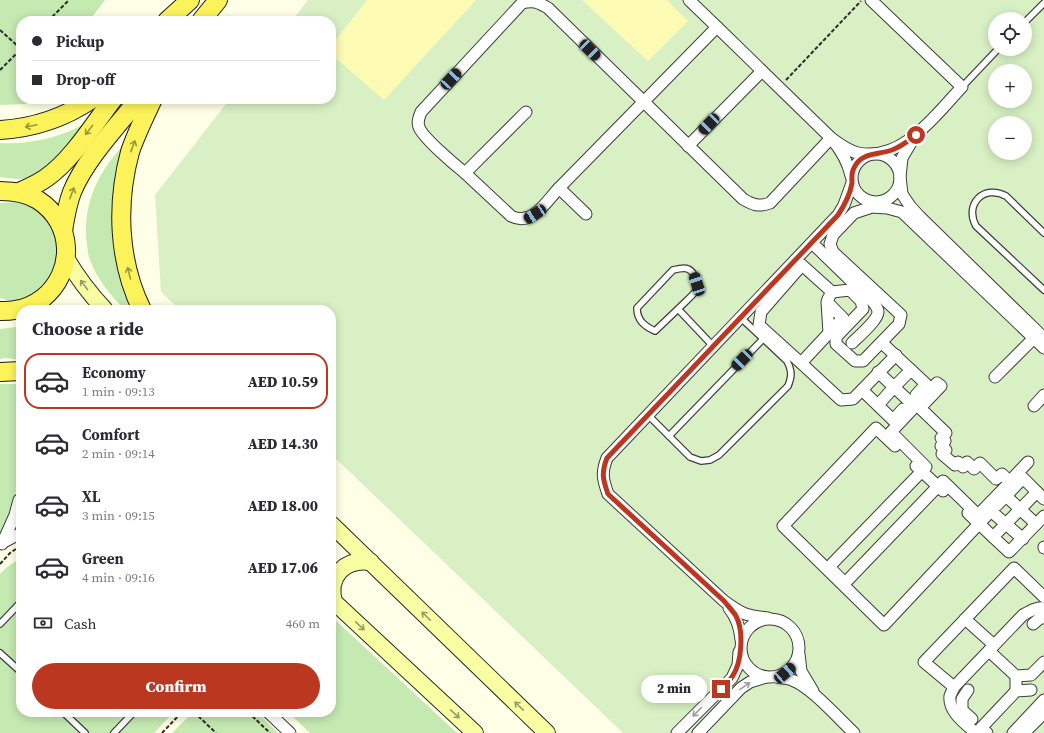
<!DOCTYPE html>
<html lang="en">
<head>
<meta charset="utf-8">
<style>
  :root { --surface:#fff; --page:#f7f7f7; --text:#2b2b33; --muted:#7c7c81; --line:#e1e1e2; --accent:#bc3720 }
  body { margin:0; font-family:"Source Serif 4",serif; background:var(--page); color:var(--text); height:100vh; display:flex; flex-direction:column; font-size:15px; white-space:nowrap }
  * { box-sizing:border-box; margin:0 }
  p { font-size:13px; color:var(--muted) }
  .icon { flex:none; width:22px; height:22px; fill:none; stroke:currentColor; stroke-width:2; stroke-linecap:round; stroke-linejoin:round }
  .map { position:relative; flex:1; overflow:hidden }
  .drawer { position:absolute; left:16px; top:305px; width:320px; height:412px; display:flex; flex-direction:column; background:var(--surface); border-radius:16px; box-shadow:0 2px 10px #0003 }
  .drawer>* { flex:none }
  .guide { position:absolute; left:16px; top:16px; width:320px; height:88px; border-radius:16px; box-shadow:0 2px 10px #0003; display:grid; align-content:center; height:88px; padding:0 16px; background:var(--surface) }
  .controls { position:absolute; left:988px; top:12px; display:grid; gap:8px }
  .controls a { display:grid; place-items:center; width:44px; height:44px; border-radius:50%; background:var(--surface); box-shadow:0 2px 10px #0003; font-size:20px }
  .end { position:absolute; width:18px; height:18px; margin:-9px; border:5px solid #bc3720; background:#fff; box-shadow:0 0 0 2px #fff }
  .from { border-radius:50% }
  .bubble { position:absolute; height:28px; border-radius:14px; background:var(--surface); box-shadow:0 2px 10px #0003; font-size:13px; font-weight:800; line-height:28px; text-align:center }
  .car { position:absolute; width:12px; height:24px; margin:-12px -6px; border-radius:5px; box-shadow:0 0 3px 1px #0007; background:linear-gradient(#222 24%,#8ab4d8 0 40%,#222 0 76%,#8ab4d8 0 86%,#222 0) }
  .guide b { display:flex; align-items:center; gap:14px; height:38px; font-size:15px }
  .guide b+b { border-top:1px solid var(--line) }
  .guide i { width:10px; height:10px; background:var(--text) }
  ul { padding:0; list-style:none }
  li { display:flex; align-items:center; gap:12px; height:56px; margin:0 8px 6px; padding:0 8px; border:2px solid transparent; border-radius:16px }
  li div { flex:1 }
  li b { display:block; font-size:15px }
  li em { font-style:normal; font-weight:800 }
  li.active { border-color:var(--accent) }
  li>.icon { width:36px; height:36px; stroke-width:1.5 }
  h2 { padding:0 16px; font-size:18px; line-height:48px }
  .pay { display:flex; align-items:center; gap:10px; height:44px; padding:0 16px; font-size:15px }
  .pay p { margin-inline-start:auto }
  .primary-button { display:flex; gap:8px; margin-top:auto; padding:8px 16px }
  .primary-button a { flex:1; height:46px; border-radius:24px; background:var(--accent); color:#fff; font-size:16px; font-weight:800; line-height:46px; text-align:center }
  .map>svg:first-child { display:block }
</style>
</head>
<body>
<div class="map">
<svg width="1044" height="733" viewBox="0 0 1044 733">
  <rect width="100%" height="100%" fill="#ffffe7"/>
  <g fill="#c4e9b1">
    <path d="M0,0H105L89,21H21V99H30L26,104L0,105Z"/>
    <path d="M88,122L60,160L32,178L17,179L0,177V143C31,145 62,137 88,122Z"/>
    <path d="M127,141L132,310H125C111,296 97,279 90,260C88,256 88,250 87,245C83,219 90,192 104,170C111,159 119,150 127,141Z"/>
    <path d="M19,202L40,210L59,235V268C51,276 44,286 36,294C28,301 10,302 0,298V203Z"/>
    <path d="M16,327L21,329V360L6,358L0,359V329Z"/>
    <path d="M0,384H21V479L16,488L14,515L0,539Z"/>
    <path d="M21,558V712H174L154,733H0V574L7,567Z"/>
    <path d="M331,616L457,733H310L288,712H331Z"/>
    <path d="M193,712H257L278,733H172Z"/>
  </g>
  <g fill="#fcfab3">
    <path d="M367,0H476L384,100L331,54V46Z"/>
    <path d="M582,0H667L689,21L648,61Z"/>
  </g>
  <g fill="#d8f0c3" fill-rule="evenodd">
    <path d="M308,0H367L331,46V21H292Z"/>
    <path d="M476,0H582L648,61L688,21L667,0H1044V733H623L331,454V310H180L161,292L155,195L230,99H331V54L384,100ZM995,19H1025V49H995ZM995,71H1025V101H995ZM995,123H1025V153H995Z"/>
  </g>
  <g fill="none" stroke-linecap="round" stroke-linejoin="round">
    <defs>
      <g id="lane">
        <path d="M1025,22L1044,3"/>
        <path d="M962,87L998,49"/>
        <path d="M1044,233L1006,196C984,184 964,204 976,226L1044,290"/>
        <path d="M678,309L655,331C644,326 637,320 637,308L673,270C677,269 684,267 688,269C695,272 699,285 696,291C691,297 684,303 678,309L713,346"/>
        <path d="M648,415L690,457L701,461L710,460L719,455L788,386C792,376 792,371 787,361L740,317"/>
        <path d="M669,436L763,339"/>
        <path d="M0,624L21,602"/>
        <path d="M0,653L21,672"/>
        <path d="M63,712L85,733"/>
        <path d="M114,733L134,712"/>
      </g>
      <g id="street">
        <path d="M717,27L831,138C841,150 848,161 851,176"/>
        <path d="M526,112L465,173L511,216C532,227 546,202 559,188L717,27L689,0"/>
        <path d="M831,138C839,144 848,151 858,153C903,162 935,115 962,87L871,0"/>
        <path d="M912,141L902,158L900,177L902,194L910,206L920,217L1044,338"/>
        <path d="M688,146L762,71"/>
        <circle cx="876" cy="178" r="24"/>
        <path d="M465,173C455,165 422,137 419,127C417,122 419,117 421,112L522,3C533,0 538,2 548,8L743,199C753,205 759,207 770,203L831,138"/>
        <path d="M559,188L586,214"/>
        <path d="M812,243L874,303C876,306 878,309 878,312C878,320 858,337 852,343"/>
        <path d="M832,292L850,290L861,301L863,309L836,337V344L855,361H863L899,324L901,315L833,252L830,244L833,235L854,213L872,207L887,208L902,212L1044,348"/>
        <path d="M829,333L827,302L843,318L801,363L841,400L853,399L896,355"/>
        <path d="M801,363L759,325L761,312L802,265L832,292L828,299"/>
        <path d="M911,370L926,384L916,395"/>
        <path d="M878,372L894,387L911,370L882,343"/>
        <path d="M995,377L1034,338"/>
        <path d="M937,383L941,386L920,408L946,433L941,438L945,441L941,446L946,450L942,454L955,465L958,462L963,467L967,462L974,469L980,463L996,479L1002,474L1010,482L978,515L943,481L845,583L829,567L926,467L891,432Z"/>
        <path d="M862,390L893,420L903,409"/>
        <path d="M878,405L894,387L910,402"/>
        <path d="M1034,406L1044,395"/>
        <path d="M895,446L876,428L783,526L884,625L991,511L1023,539"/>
        <path d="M916,466L943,491"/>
        <path d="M1010,481L1028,462"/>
        <path d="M1037,492L993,537L1009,552L1044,516"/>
        <path d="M1008,494L1023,478L1044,499"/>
        <path d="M997,505L1006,496L1036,524"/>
        <path d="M968,513L993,537"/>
        <path d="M2,543L21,533"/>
        <path d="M2,544L15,515L19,500"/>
        <path d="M1044,547V548"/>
        <path d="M729,608C737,618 740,627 741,640"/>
        <path d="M768,618C746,616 742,614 724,601L608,494C603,480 601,473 607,458L838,215L844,205L852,183"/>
        <circle cx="770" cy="648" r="29"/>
        <path d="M965,619L994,645"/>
        <path d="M1033,624L1040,618H1044"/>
        <path d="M989,651L1016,676V691"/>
        <path d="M799,654L801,671L813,691"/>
        <path d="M1016,676L1031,675L1044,662"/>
        <path d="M776,677C781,678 787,678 792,680C810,686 839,719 854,733"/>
        <path d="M954,687L924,662L1014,568L1044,597"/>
        <path d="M968,690L962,699V710L972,719"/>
        <path d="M268,712L290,733"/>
        <path d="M677,733L732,678L738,665L739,652"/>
        <path d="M698,733L741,688L750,682L766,677"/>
        <path d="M976,733C966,724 948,712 950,696C951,693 953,690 954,687L1023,615C1030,611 1036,607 1044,608"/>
        <path d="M987,733L981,728L1016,691L1031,690"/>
        <path d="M1013,733L1044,700"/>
        <path d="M1024,733L1044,713"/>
      </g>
      <g id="secondary">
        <path d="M66,258C77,277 90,294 105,310"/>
        <path d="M331,524L547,733"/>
        <path d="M331,599L475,733"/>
        <path d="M334,602C327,576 345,558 371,562"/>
      </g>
      <g id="primary">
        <path d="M167,21L190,0"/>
        <path d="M201,21L218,0"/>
        <path d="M0,130C34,128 64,118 92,99"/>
        <path d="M0,191C13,191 27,193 38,200C74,223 75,272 43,298C35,304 25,309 15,310C10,311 5,311 0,311"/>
        <path d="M19,192C28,188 38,184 46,178C72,160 94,124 113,99"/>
        <path d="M63,231C65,218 67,205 72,192C85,160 117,126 139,99"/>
        <path d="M142,310C118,261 116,204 130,152C136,134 145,116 153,99"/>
        <path d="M0,372L21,371"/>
      </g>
    </defs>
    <use href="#lane" stroke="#3d3d3d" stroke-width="8"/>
    <use href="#street" stroke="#3d3d3d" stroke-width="13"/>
    <use href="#secondary" stroke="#2c2c2c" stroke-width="18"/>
    <use href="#primary" stroke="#1b1b1b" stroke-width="20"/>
    <g stroke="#2c2c2c" stroke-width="2" stroke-dasharray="4 2" stroke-linecap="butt">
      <path d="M48,21L69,0"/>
      <path d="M0,30L21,49"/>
      <path d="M0,70L21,49"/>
      <path d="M786,80L861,1"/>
      <path d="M0,564L10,553L19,547"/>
      <path d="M194,712L216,733"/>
      <path d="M248,712L270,733"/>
      <path d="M162,733L182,712"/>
    </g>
    <use href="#lane" stroke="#fff" stroke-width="5.5"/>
    <use href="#street" stroke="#fff" stroke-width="11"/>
    <use href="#secondary" stroke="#f8ffa2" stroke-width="16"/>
    <use href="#primary" stroke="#fcf35a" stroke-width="18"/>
  </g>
  <defs><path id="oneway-shaft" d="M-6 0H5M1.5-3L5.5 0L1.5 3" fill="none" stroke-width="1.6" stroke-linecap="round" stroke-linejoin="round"/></defs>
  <g stroke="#9b963a">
    <use href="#oneway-shaft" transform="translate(31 126) rotate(168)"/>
    <use href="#oneway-shaft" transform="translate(89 130) rotate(128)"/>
    <use href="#oneway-shaft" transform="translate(133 146) rotate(-70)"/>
    <use href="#oneway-shaft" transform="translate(72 193) rotate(-69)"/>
    <use href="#oneway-shaft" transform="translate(129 273) rotate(-104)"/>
  </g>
  <g stroke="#999d65">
    <use href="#oneway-shaft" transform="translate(84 285) rotate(-127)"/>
    <use href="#oneway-shaft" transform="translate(426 616) rotate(-136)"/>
    <use href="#oneway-shaft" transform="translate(360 626) rotate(43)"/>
    <use href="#oneway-shaft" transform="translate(519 706) rotate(-136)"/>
    <use href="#oneway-shaft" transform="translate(455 714) rotate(43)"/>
  </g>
  <g stroke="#9d9d9d">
    <use href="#oneway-shaft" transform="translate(745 686) rotate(-35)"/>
    <use href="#oneway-shaft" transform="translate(697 712) rotate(135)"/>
  </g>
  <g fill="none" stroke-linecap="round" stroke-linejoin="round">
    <path stroke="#bc3720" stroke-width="5" d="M721,689C724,685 729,682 732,677C742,663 744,631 736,616C733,611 728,606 724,601L608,494C603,480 601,473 607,458L838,215C844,206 850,195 852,183C852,178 851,173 854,168C861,152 878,155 892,150C901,147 908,141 916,135"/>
  </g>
</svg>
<div class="controls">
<a><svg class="icon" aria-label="locate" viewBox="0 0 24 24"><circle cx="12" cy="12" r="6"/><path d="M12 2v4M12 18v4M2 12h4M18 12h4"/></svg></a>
<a>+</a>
<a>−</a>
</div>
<i class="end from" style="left:916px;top:135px"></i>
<i class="end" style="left:721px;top:689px"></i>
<div class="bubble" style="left:641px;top:675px;width:66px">2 min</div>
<i class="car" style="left:590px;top:50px;rotate:135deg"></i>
<i class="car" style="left:451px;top:79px;rotate:43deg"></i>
<i class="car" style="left:709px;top:124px;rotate:224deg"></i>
<i class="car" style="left:535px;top:214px;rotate:237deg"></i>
<i class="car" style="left:697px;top:284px;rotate:342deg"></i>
<i class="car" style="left:742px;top:360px;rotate:224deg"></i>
<i class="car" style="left:785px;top:673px;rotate:49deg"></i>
<div class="guide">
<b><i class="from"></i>Pickup</b>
<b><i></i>Drop-off</b>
</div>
<section class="drawer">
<h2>Choose a ride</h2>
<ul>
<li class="active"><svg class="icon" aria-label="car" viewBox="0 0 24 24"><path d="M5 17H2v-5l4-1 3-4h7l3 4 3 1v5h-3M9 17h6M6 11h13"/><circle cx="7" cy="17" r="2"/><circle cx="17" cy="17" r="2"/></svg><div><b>Economy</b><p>1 min · 09:13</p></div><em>AED 10.59</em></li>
<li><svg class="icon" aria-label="car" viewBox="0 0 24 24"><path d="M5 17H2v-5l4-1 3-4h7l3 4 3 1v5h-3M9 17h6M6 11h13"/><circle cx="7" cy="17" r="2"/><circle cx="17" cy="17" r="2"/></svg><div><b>Comfort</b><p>2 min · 09:14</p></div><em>AED 14.30</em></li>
<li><svg class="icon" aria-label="car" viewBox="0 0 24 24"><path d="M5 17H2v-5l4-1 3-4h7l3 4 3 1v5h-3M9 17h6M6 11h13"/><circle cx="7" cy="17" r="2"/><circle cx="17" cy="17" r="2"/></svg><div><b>XL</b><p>3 min · 09:15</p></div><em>AED 18.00</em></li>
<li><svg class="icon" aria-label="car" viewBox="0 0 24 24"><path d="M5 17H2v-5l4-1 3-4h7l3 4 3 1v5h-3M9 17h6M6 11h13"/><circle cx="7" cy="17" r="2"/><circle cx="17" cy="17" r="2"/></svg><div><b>Green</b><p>4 min · 09:16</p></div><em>AED 17.06</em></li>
</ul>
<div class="pay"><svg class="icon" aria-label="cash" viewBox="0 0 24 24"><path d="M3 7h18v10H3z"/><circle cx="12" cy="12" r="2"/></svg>Cash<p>460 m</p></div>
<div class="primary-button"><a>Confirm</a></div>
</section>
</div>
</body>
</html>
